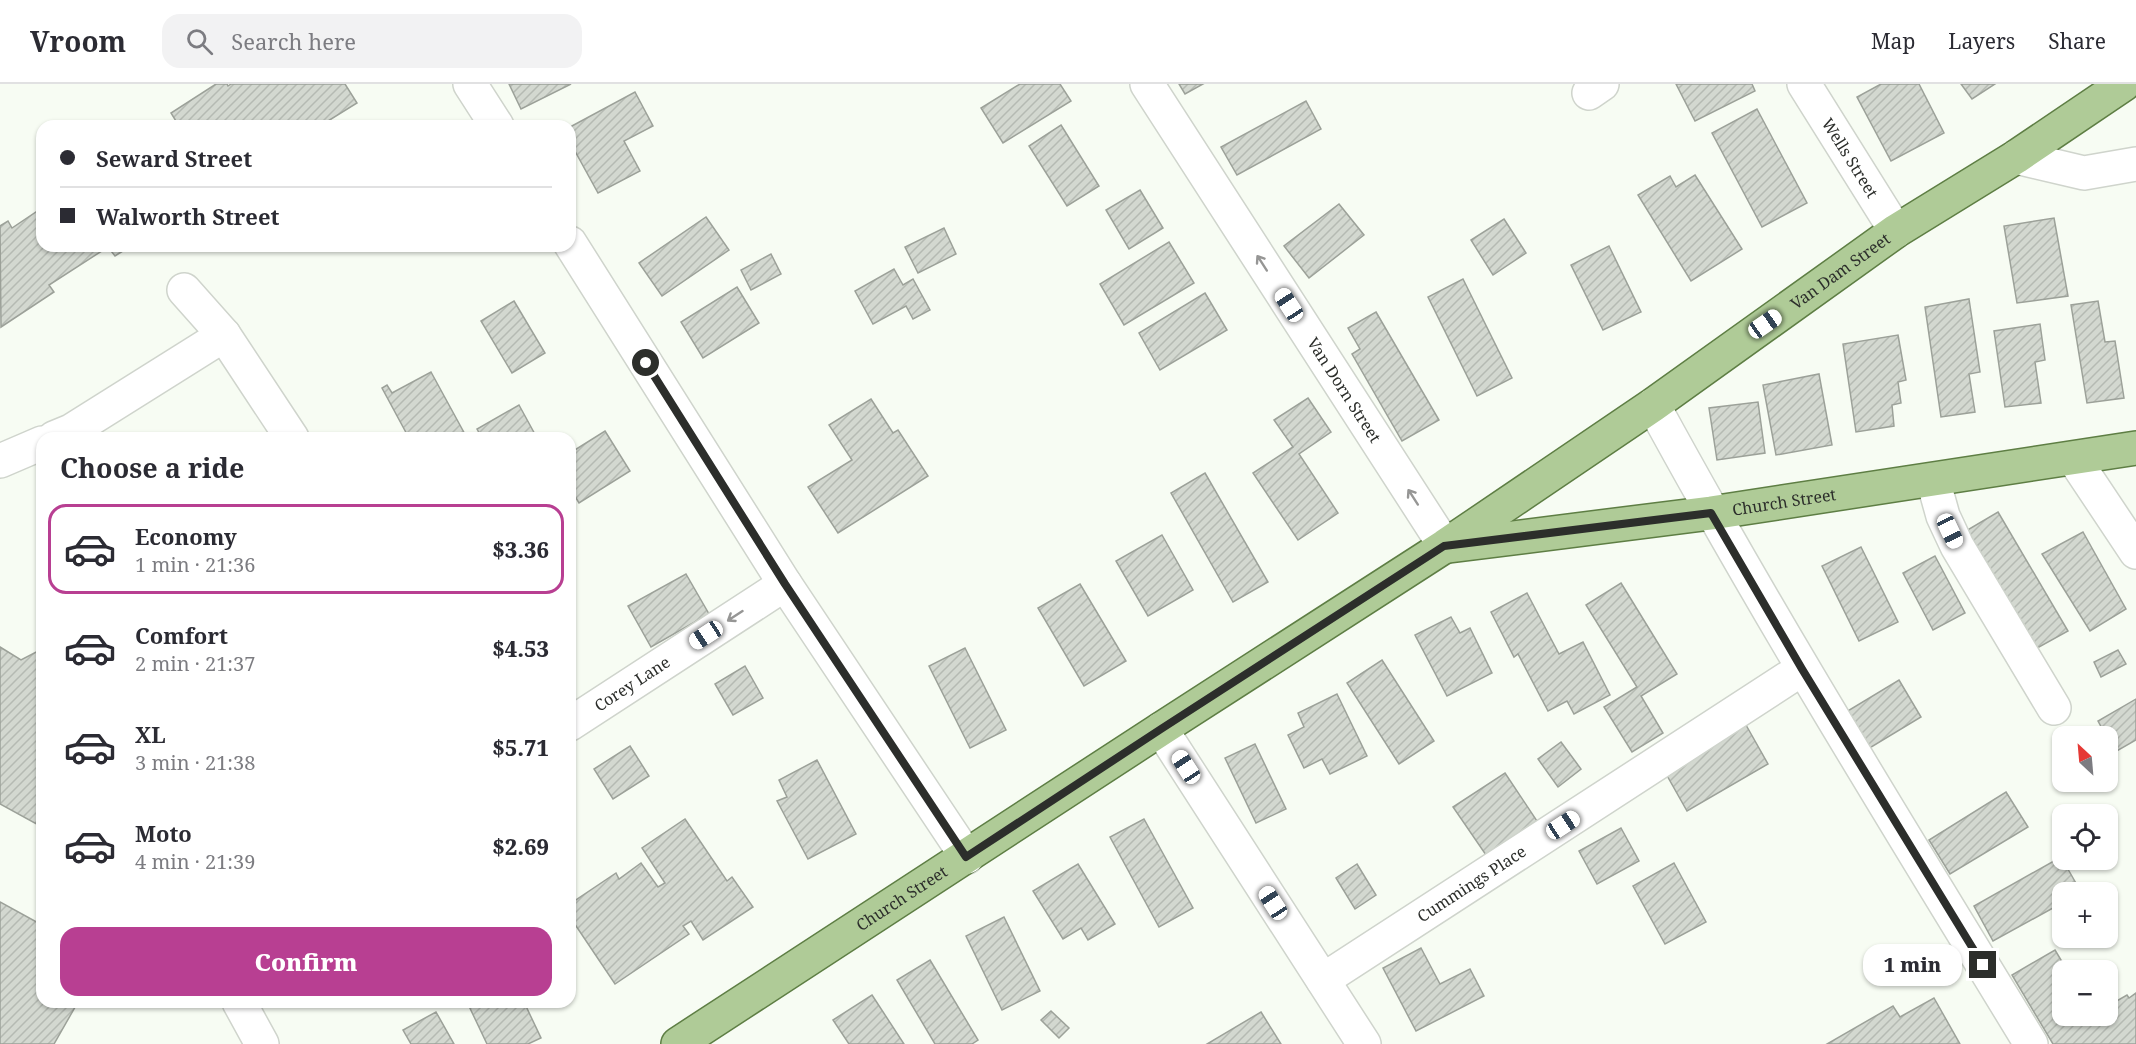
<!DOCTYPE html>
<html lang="en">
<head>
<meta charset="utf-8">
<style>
  :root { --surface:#fff; --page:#f2f2f3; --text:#2b2b33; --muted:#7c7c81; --line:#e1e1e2; --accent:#b83f92 }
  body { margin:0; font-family:"Noto Serif",serif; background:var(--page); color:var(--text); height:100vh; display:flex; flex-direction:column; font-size:22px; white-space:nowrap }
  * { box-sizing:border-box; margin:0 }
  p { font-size:20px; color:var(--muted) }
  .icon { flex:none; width:33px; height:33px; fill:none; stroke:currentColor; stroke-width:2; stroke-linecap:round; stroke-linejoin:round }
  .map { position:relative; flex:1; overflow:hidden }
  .side { position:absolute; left:36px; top:348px; width:540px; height:576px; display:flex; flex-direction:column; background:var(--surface); border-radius:18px; box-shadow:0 2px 4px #0004 }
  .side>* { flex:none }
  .banner { position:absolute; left:36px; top:36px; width:540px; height:132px; border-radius:18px; box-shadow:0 2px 4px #0004; display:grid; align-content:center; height:132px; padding:0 24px; background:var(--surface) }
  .needle { width:39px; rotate:334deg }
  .tools { position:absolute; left:2052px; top:642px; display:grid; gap:12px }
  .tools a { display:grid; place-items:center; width:66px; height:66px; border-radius:12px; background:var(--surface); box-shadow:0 2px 4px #0004; font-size:30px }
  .end { position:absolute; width:27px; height:27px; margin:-14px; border:8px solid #2c2e2b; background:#fff; box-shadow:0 0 0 3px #fff }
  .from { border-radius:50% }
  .bubble { position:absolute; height:42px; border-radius:18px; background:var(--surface); box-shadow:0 2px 4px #0004; font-size:20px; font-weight:800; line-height:42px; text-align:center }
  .car { position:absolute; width:18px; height:36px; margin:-18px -9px; border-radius:8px; box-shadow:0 0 4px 2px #0007; background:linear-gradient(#fff 24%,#345 0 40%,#fff 0 76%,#345 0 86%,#fff 0) }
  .banner b { display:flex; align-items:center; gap:21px; height:57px; font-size:22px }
  .banner b+b { border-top:2px solid var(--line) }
  .banner i { width:15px; height:15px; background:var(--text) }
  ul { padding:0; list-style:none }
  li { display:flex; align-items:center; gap:18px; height:90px; margin:0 12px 9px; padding:0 12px; border:3px solid transparent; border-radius:18px }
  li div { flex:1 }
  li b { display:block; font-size:22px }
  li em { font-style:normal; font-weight:800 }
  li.current { border-color:var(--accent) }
  li>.icon { width:54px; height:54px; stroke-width:1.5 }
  h2 { padding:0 24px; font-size:27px; line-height:72px }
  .button { display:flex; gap:12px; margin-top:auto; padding:12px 24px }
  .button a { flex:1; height:69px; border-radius:18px; background:var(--accent); color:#fff; font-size:24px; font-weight:800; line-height:69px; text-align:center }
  header { display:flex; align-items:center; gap:36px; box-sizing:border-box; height:84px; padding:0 30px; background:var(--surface); border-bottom:2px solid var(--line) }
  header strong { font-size:28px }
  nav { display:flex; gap:33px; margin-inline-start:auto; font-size:21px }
  .search { width:420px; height:54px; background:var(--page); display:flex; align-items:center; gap:15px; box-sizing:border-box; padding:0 21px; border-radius:18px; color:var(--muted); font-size:22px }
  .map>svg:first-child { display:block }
</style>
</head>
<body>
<header>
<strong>Vroom</strong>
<div class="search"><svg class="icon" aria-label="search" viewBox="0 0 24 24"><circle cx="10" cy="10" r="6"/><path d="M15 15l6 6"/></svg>Search here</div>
<nav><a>Map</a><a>Layers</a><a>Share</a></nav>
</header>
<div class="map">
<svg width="2136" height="960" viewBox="0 0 2136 960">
  <defs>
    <pattern id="building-hatch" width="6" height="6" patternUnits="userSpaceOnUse" patternTransform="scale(1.5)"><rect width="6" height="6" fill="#d3d8d0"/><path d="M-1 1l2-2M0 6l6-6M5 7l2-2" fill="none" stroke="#b5bab3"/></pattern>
  </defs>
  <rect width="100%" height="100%" fill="#f7fcf3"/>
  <g fill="url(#building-hatch)" stroke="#9ca199" stroke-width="1.5">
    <path d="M216,0H227L228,2L231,0H345L357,19L320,42H169L176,37L171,29Z"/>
    <path d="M509,0H571L521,25Z"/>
    <path d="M1020,0H1060L1071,17L1003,59L981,24Z"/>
    <path d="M1179,0H1203L1185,10Z"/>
    <path d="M1676,0H1752L1755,7L1695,37Z"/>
    <path d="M1881,0H1919L1944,49L1891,77L1857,13Z"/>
    <path d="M1961,0H1995L1972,15Z"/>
    <path d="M635,8L653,42L624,57L640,87L598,109L570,58V43Z"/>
    <path d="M1306,17L1321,45L1237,91L1221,63Z"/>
    <path d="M1757,25L1807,119L1762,143L1712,49Z"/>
    <path d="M1061,41L1099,102L1067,122L1029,62Z"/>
    <path d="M1695,91L1742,165L1691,197L1638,111L1670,92L1676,103Z"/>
    <path d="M1140,106L1163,144L1129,165L1106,126Z"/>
    <path d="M1339,120L1364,151L1309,194L1284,162Z"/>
    <path d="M42,124V162H131L115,172L108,163L49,201L54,208L1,243L0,142L8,137L12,144Z"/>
    <path d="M706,133L729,166L662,212L639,179Z"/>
    <path d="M2054,134L2068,212L2017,219L2004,142Z"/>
    <path d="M1504,135L1526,169L1493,191L1471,156Z"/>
    <path d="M944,144L956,170L918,189L905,163Z"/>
    <path d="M1169,158L1194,199L1124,241L1100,200Z"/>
    <path d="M1609,162L1641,228L1603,246L1571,181Z"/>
    <path d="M771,170L781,190L751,206L741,186Z"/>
    <path d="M894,185L903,201L913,195L930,226L913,235L906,222L873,240L855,207Z"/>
    <path d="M1463,195L1512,294L1477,312L1428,213Z"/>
    <path d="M737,203L759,239L703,274L681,238Z"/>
    <path d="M1205,209L1227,246L1160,286L1139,249Z"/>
    <path d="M1969,215L1980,288L1969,290L1975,328L1941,333L1925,223Z"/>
    <path d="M514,217L545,269L512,289L481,237Z"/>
    <path d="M2098,217L2105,258L2115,257L2124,314L2087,319L2071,221Z"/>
    <path d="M1376,228L1439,336L1402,357L1352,270L1360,265L1348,244Z"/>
    <path d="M2040,240L2045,276L2035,278L2041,319L2005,323L1994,247Z"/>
    <path d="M1898,251L1906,296L1898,298L1901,319L1892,321L1894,342L1856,348L1843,260Z"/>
    <path d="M431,288L467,354H409L382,304L387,301L392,309Z"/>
    <path d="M1819,290L1832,361L1776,371L1763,301Z"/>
    <path d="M1308,314L1331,348L1299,370L1338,429L1298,456L1253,389L1293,363L1274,336Z"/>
    <path d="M871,315L893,349L898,346L928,392L838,449L808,403L852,376L829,341Z"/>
    <path d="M1758,318L1765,369L1717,376L1709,324Z"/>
    <path d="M519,321L537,354H482L477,345Z"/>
    <path d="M605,347L630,387L579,419L570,404V369Z"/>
    <path d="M1205,389L1268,498L1233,518L1171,409Z"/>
    <path d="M1998,428L2068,547L2030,568L1959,451Z"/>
    <path d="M2083,448L2126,525L2090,547L2042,470Z"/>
    <path d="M1162,451L1193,506L1148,532L1116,477Z"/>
    <path d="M1861,463L1898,538L1859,557L1822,482Z"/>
    <path d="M1935,472L1965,529L1933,546L1903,489Z"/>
    <path d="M686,490L709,530L651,563L628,522Z"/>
    <path d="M1621,499L1677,590L1641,612L1663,649L1632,668L1604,623L1637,603L1586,521Z"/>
    <path d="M1080,500L1126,577L1084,602L1038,524Z"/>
    <path d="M1527,509L1559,570L1583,558L1610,611L1574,630L1567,617L1548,627L1518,570L1514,573L1491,528Z"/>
    <path d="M1451,533L1460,549L1470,544L1492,589L1447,612L1415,551Z"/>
    <path d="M0,563L21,576L42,565V743L0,720Z"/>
    <path d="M965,564L1006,646L970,664L929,582Z"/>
    <path d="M2118,566L2126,580L2101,593L2094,578Z"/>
    <path d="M1382,576L1434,657L1399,680L1347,599Z"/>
    <path d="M745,582L763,614L733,631L715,600Z"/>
    <path d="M1899,596L1921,633L1868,665L1846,628Z"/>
    <path d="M1337,610L1367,672L1330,690L1322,675L1304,684L1288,651L1304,643L1298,629Z"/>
    <path d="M2136,615V656L2115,668L2098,637Z"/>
    <path d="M1746,641L1768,680L1687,727L1665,688Z"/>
    <path d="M1561,658L1581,685L1558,703L1538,675Z"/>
    <path d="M1255,660L1286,725L1256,739L1225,674Z"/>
    <path d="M630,662L649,692L613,715L594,685Z"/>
    <path d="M817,676L856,750L808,775L777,717L787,713L779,696Z"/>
    <path d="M1505,689L1537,737L1486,771L1453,723Z"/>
    <path d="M2006,708L2028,743L1950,790L1929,756Z"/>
    <path d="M685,735L727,797L732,793L753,823L703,856L691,837L683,842L689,850L615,900L570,833V820L616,789L619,795L641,779L658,803L665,799L642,764Z"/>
    <path d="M1144,735L1193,824L1159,843L1110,753Z"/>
    <path d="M1621,744L1639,777L1597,800L1579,767Z"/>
    <path d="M2061,773L2081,808H2062V819L1993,857L1974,822Z"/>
    <path d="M1674,779L1706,838L1665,860L1633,802Z"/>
    <path d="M1078,780L1115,840L1088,856L1081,844L1063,855L1033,807Z"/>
    <path d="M1357,780L1376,811L1355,825L1336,794Z"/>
    <path d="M0,818L42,841V918H78L54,960H0Z"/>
    <path d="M1004,833L1040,907L1002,926L966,852Z"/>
    <path d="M1421,864L1440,900L1470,885L1484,912L1416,947L1383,884Z"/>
    <path d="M2055,866L2067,886H2062V932H2108V922L2127,911L2129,914L2136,909V960H2053L2012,891Z"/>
    <path d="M930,876L978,956L972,960H935L897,896Z"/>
    <path d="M872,911L904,960H849L833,936Z"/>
    <path d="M1934,914L1960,960H1827L1893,922L1900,933Z"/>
    <path d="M467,918H524L541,954L528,960H487Z"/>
    <path d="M1051,927L1069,944L1059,954L1041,936Z"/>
    <path d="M436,928L454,960H411L403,946Z"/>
    <path d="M1261,928L1281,960H1207Z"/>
  </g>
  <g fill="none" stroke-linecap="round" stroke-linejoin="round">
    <defs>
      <g id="minor">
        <path d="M470,0L497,42"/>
        <path id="s1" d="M1147,0L1445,462"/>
        <path id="s2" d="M1804,0L1896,147"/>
        <path d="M1589,9L1602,0"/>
        <path d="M2016,73L2084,89L2136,80"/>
        <path d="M570,159L785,500L967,773"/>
        <path d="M184,206L224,251L292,354"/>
        <path d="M1653,321C1771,538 1902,748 2031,960"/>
        <path d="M54,354L71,347L224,251"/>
        <path d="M2074,375L2136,468"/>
        <path d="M0,377L42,359"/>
        <path d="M1933,396L1943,432L1957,462L2054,624"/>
        <path id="s3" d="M570,640L785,500"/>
        <path d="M1161,645L1364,960"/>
        <path id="s4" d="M1323,896L1802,585"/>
        <path d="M239,918L262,960"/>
      </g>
      <g id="major">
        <path id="s5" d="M1449,462L1711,429L2136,364"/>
        <path id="s6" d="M678,960L1161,645L1445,462L1653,321L1896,147L2016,73L2124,0"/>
      </g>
    </defs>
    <use href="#minor" stroke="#cfd4cc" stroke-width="36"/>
    <use href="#major" stroke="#5e7e44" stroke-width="36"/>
    <use href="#minor" stroke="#fff" stroke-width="33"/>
    <use href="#major" stroke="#afcb97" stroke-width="33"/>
  </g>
  <defs><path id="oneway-shaft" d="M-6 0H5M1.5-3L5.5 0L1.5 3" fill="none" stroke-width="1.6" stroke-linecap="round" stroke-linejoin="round" transform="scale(1.5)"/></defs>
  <g stroke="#969695">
    <use href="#oneway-shaft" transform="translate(1262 179) rotate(-123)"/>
    <use href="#oneway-shaft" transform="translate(1413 413) rotate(-123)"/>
    <use href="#oneway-shaft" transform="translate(735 532) rotate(147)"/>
  </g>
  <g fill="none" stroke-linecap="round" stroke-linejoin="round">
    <path stroke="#2c2e2b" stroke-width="8" d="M646,279L785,500L966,773L1161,645L1444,462L1711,429L1802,585L1983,881"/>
  </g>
  <g text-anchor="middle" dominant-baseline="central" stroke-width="6" stroke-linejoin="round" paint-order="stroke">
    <g font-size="16" fill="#2c2e2b" stroke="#fff">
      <text stroke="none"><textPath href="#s2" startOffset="87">Wells Street</textPath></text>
      <text stroke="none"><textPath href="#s6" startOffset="1396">Van Dam Street</textPath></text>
      <text stroke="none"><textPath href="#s1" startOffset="364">Van Dorn Street</textPath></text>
      <text stroke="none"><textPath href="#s5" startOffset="338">Church Street</textPath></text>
      <text stroke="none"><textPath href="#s3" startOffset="74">Corey Lane</textPath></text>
      <text stroke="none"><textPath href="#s4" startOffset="177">Cummings Place</textPath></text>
      <text stroke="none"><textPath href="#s6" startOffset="267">Church Street</textPath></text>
    </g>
  </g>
</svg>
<div class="tools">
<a><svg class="needle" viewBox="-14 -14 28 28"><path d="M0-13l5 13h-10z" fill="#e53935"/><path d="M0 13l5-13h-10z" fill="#7c7c81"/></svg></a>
<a><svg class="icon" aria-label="locate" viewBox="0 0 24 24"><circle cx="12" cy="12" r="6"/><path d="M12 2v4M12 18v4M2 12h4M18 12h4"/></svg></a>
<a>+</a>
<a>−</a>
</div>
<i class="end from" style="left:646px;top:279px"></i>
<i class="end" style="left:1983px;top:881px"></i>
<div class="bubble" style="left:1863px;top:860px;width:99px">1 min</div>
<i class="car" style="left:1289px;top:221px;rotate:327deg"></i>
<i class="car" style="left:1765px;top:240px;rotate:55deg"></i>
<i class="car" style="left:1950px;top:447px;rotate:155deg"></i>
<i class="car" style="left:706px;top:551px;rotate:237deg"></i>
<i class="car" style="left:1186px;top:683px;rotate:327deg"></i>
<i class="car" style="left:1563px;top:741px;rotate:57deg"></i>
<i class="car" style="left:1273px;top:819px;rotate:327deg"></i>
<div class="banner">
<b><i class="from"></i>Seward Street</b>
<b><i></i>Walworth Street</b>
</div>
<section class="side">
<h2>Choose a ride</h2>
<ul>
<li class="current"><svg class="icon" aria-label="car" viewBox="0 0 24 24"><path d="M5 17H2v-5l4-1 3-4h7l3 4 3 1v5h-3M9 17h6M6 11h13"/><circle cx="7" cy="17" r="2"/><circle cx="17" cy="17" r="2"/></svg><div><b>Economy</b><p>1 min · 21:36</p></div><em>$3.36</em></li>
<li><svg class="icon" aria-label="car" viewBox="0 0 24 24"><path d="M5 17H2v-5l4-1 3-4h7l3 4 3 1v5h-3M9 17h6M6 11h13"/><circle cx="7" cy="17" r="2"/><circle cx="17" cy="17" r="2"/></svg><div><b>Comfort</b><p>2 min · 21:37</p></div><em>$4.53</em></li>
<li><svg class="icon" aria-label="car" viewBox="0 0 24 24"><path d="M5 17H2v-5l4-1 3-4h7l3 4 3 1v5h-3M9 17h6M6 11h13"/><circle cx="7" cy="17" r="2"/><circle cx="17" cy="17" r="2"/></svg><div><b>XL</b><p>3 min · 21:38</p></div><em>$5.71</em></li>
<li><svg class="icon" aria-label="car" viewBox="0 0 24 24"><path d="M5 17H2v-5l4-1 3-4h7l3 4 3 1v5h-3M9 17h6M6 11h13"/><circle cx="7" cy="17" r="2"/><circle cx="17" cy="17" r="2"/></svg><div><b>Moto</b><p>4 min · 21:39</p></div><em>$2.69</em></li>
</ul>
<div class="button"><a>Confirm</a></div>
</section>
</div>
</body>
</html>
